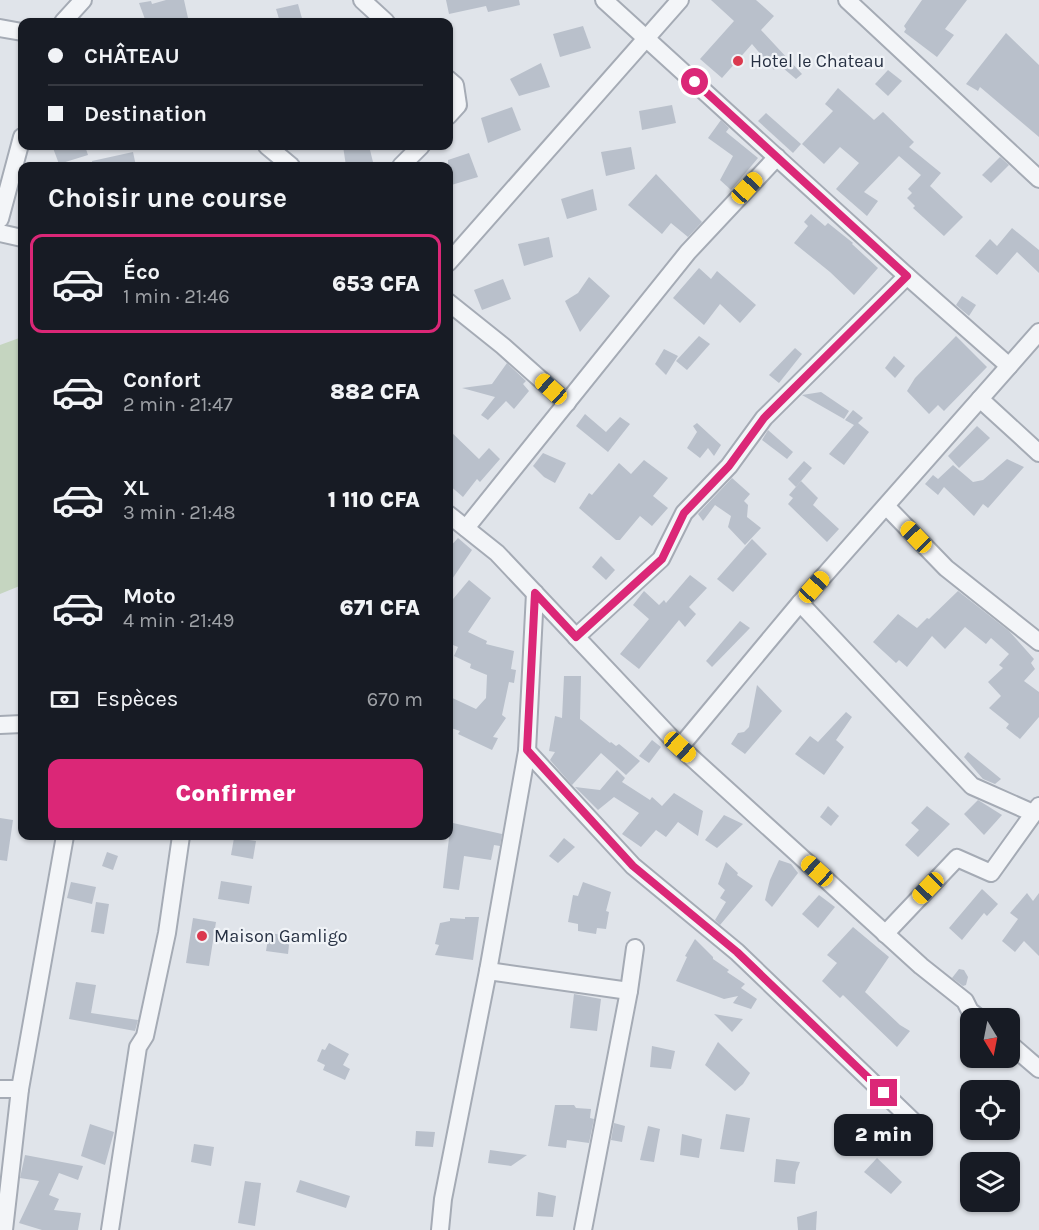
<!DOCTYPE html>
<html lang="fr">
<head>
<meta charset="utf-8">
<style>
  :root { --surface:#171b24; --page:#20242c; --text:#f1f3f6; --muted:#9ea1a6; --line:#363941; --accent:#db2777 }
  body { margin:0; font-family:Karla,sans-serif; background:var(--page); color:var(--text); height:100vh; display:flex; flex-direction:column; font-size:22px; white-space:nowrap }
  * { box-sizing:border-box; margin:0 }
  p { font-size:20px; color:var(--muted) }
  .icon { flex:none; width:33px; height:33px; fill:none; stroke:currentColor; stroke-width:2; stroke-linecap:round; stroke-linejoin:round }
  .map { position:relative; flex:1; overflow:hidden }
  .panel { position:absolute; left:18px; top:162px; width:435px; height:678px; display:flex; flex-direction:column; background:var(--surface); border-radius:12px; box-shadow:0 2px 4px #0004 }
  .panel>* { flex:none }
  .guide { position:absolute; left:18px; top:18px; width:435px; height:132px; border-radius:12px; box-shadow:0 2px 4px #0004; display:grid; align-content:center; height:132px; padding:0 30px; background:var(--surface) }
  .needle { width:39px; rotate:170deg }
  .controls { position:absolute; left:960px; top:1008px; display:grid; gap:12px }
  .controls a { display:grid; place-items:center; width:60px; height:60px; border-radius:12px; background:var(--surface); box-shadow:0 2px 4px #0004; font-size:30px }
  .end { position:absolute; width:27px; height:27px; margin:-14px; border:8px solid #db2777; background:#fff; box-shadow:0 0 0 3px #fff }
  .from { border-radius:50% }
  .bubble { position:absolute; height:42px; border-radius:12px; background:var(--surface); box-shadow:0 2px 4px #0004; font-size:20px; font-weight:800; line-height:42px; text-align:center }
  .car { position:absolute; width:18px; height:36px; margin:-18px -9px; border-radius:8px; box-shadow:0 0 4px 2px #0007; background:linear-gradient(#f5c518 24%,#345 0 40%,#f5c518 0 76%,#345 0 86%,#f5c518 0) }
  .guide b { display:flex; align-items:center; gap:21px; height:57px; font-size:22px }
  .guide b+b { border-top:2px solid var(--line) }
  .guide i { width:15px; height:15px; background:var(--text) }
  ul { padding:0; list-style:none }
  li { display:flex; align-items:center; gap:18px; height:99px; margin:0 12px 9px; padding:0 18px; border:3px solid transparent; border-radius:12px }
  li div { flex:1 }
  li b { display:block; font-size:22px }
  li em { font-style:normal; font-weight:800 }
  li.current { border-color:var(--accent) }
  li>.icon { width:54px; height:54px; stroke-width:1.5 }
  h2 { padding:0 30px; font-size:27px; line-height:72px }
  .pay { display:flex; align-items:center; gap:15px; height:66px; padding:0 30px; font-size:22px }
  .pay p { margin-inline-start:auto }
  .action { display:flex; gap:12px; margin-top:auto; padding:12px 30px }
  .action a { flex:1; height:69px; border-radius:12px; background:var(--accent); color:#fff; font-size:24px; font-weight:800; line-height:69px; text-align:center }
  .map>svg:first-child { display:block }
</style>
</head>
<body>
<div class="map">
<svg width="1039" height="1230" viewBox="0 0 1039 1230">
  <rect width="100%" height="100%" fill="#e0e4ea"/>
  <path fill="#c5d5c0" d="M22,337V585L0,594V345Z"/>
  <g fill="#b9c0cb">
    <path d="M166,0H184L188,18L172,22H159L158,19L146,22L139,3L151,1L152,4Z"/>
    <path d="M446,0H519L520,5L488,12L486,6L449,14Z"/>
    <path d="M711,0H756L774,16L761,30L802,74L796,79L777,63L774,70L752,44L722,78L700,59L734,21Z"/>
    <path d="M922,0H967L945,29L954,35L937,57L904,32L906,29L904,26Z"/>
    <path d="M298,4L303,22H280L276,9Z"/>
    <path d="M583,26L591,48L560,57L553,34Z"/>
    <path d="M1006,33L1039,65V137L980,87L978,91L966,84Z"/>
    <path d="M541,63L550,87L519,96L510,79Z"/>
    <path d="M888,70L902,81L888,96L875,84Z"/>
    <path d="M838,88L874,120L883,112L914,142L909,147L941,173L930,186L963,217L944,236L913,208L915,206L907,198L912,193L908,189L921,175L899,156L864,192L878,201L867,216L836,189L859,163L840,147L824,164L802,144L833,111L825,104Z"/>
    <path d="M672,105L676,123L642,130L639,111Z"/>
    <path d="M512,107L521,130L488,143L481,118Z"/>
    <path d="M766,113L801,144L793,153L758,121Z"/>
    <path d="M721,120L729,128L726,132L758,158L731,190L720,180L733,156L708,138Z"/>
    <path d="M61,146H85L88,155L59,164L53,148Z"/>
    <path d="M343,146H369L374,166H346Z"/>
    <path d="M631,147L635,169L606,176L601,152Z"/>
    <path d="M133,152L136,166H93L92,161Z"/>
    <path d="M469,153L478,177L448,186V160Z"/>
    <path d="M1000,157L1009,165L991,183L982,175Z"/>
    <path d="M656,174L702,222L688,237L671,223L662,234L628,205Z"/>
    <path d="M593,189L597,210L567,219L561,199Z"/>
    <path d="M811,214L825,226L828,223L853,243L852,244L878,268L854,295L830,272L794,243L808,226L804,222Z"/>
    <path d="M1012,228L1039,250V273L1017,252L997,275L975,256L990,239L997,246Z"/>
    <path d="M549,237L553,257L524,266L518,244Z"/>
    <path d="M699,268L711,279L717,271L756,305L740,323L720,304L704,325L673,298Z"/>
    <path d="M589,277L610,296L580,332L565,301L578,293Z"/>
    <path d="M503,279L511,299L482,310L474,290Z"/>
    <path d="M962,296L976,305L969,316L956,305Z"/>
    <path d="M699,336L710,344L687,370L676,361Z"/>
    <path d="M956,336L987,367L944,411L938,405L929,414L907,391L915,378Z"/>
    <path d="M795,348L802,354L779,383L769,375Z"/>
    <path d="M664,349L678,356L666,375L655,364Z"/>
    <path d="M894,356L905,366L895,378L885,368Z"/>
    <path d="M507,363L526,381L523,384L529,391L514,409L506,401L488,420L481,415L495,397L462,388L492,384Z"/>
    <path d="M821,392L849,411L844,419L802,395Z"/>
    <path d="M853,410L863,418L858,423L869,432L844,465L829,454L854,425L845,420Z"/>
    <path d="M585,414L606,432L620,417L630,424L608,452L576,426Z"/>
    <path d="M697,423L721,445L714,456L708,448L700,458L687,448L697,432L693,426Z"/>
    <path d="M977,426L990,438L959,468L948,456Z"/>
    <path d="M448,429L479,459L489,448L500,459L480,482L477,479L463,497L448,484Z"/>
    <path d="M768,430L793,452L787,459L762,440Z"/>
    <path d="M543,453L566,463L555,483L544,477L533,466Z"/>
    <path d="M1007,459L1024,467L988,508L983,504L974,516L944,487L938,495L925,484L933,475L938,479L953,465L973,482L983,480Z"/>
    <path d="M644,460L668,478L653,496L668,508L652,526L640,516L620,540H616L579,508L589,493L592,495L619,463L631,474Z"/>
    <path d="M804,461L812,468L796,487L788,479Z"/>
    <path d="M732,478L750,494L744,501L748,505L747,517L761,528L745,545L728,527L731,516L715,505L703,521L698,514Z"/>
    <path d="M801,481L818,498L813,505L839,529L827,542L788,504L793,498L789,495Z"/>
    <path d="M458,538L472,550L448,585V549Z"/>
    <path d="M752,539L767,554L733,592L717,579Z"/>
    <path d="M601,556L615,570L606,580L592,567Z"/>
    <path d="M690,575L707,588L689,607L696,614L685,627L679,620L639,669L620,654L649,619L633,605L644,591L659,605L664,600L666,603Z"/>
    <path d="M469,580L491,598L468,632L487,641L486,644L514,651L511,669L516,670L514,683L509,682L502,715L506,718L493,737L498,738L492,750L458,734L460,731L448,727V696L476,709L486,698L487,675L470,668L471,664L454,656L458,647L448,643V605Z"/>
    <path d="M958,591L1009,631L1034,659L1031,663L1035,669L1024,681L1039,692V717L1020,739L1006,728L1009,724L989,708L1001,696L988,682L1003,668L999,665L1009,654L991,638L986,644L965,627L945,649L932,636L907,667L899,660L896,663L873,642L898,614L917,628L927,618L929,619Z"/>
    <path d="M740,621L750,628L712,667L706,661Z"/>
    <path d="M564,676H581L580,719L610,743L611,742L616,746L619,744L640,761L626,775L601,753L572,785L550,760L555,752L549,751L555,716L562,718Z"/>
    <path d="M757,685L782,711L745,754L731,744L738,733L744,732L749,727Z"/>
    <path d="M846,712L852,717L836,740L844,747L824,775L795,754L810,736L818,742Z"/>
    <path d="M652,740L661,747L649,763L639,756Z"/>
    <path d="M968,752L1001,779L995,784L983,779L964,757Z"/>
    <path d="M617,770L625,778L622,782L650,800L652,797L662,806L674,793L703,811L698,836L678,822L666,837L656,830L641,847L622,834L639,813L614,797L598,810L575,787L600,790Z"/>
    <path d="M978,800L1002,815L984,835L964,814Z"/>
    <path d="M828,806L839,816L831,826L820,817Z"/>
    <path d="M927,806L950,824L918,857L905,845L919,830L911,823Z"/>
    <path d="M724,815L743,824L717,848L705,840Z"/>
    <path d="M0,818L13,820L7,861L0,860Z"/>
    <path d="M453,823L502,834L500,846L494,845L491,860L464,856L459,890L443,888L449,838Z"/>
    <path d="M234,838L256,841L253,859L231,855Z"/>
    <path d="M564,838L575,847L558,863L549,856Z"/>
    <path d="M107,852L118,856L113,870L102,866Z"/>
    <path d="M779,860L791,864L798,873L772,907L765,900L770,880Z"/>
    <path d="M726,862L738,873L737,875L753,886L720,925L715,920L726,902L720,898L725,890L718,884Z"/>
    <path d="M221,881L252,886L249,904L218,899Z"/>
    <path d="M71,882L96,887L92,904L67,898Z"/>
    <path d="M583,882L611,892L606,911L609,912L606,929L597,928L596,934L578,931V924L568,922L573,895L578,896Z"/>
    <path d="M982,889L998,904L987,916L984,913L962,940L949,928Z"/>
    <path d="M1027,893L1033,901L1039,893V956L1024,941L1015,952L1002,941L1018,919L1010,913Z"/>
    <path d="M819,895L835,907L818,928L802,914Z"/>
    <path d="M96,902L109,904L104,934L91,932Z"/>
    <path d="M465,917H479L473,960L435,955L439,945L435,944L440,923L450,921V918L465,919Z"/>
    <path d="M193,918L216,922L209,966L186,963Z"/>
    <path d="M853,927L889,957L865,992L900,1025L910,1031L897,1047L843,995L840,998L822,981L837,963L827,955Z"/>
    <path d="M269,933L290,936L288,954L266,951Z"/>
    <path d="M695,939L713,957V959L729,970L727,972L745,984L741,988L757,999L751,1009L733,1003L738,996L724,999L676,981L687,957L685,956Z"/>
    <path d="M959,969L964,970L968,977L966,985L963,986L952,978Z"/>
    <path d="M76,982L96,985L91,1013L138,1020L135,1031L69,1019Z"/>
    <path d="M574,994L601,999L597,1031L570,1028Z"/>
    <path d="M714,1014L743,1019L732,1032Z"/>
    <path d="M718,1042L750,1073L743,1084L735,1091L705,1065Z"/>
    <path d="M329,1043L349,1054L343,1065L350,1069L345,1080L323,1070L325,1065L317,1061L322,1049L325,1050Z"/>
    <path d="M652,1046L675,1051L671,1069L650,1067Z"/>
    <path d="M555,1105H574L576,1108L591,1109L590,1118L594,1119L589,1143L567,1140L566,1148L548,1146Z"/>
    <path d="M726,1114L750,1118L744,1152L720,1149Z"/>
    <path d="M614,1123L625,1126L622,1142L611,1140Z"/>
    <path d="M90,1124L114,1132L105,1165L81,1156Z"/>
    <path d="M648,1126L660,1129L654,1162L640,1160Z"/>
    <path d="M416,1131L435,1132L433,1147L415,1146Z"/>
    <path d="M682,1134L702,1139L699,1158L680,1155Z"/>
    <path d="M194,1144L214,1147L211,1166L191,1162Z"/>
    <path d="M490,1150L527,1155L511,1166L488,1163Z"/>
    <path d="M25,1155L83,1166L78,1180L59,1173L49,1195L59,1199L54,1210L81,1213L78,1230H42L19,1223L39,1181L20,1178Z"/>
    <path d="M877,1158L902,1182L891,1194L864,1172Z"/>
    <path d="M776,1159L800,1162L796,1172L795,1184L774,1182Z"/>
    <path d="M300,1180L350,1196L346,1208L296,1192Z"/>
    <path d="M245,1181L261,1183L255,1226L238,1223Z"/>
    <path d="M538,1192L556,1196L553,1217L536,1216Z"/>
    <path d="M817,1211L816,1230H798L797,1217Z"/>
  </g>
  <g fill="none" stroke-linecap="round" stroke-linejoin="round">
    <defs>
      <g id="minor">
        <path d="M362,0L386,22"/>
        <path d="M604,0L907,276L1009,366"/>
        <path d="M847,0L1039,179"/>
        <path d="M63,22L83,0"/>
        <path d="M0,28L22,32"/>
        <path d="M448,79L455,85L458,105L448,116"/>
        <path d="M267,146L291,166"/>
        <path d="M401,166L421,146"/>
        <path d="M0,219L22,137"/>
        <path d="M0,233L22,238"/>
        <path d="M448,263L680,0"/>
        <path d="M448,302L503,346L567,403"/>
        <path d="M980,399L1039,453"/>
        <path d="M886,506L946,568L1039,642"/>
        <path d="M448,514L497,553L680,747L921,966L965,1001L970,1011L979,1018"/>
        <path d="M466,528L688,252L777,157"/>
        <path d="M800,603L972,786L1033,813"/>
        <path d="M576,637L661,559L684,513L729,466L764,418L907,276"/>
        <path d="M0,725L22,724"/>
        <path d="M680,747L800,603L1039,332"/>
        <path d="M527,751L633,866L737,952L918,1126L919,1131"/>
        <path d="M885,934L957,858L991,873L1039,806"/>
        <path d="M488,971L629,991"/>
        <path d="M1010,1044L1039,1069"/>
        <path d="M0,1089H20"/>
        <path d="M4,1230L20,1089L65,836"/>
        <path d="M110,1230L138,1047L145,1036L167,933L181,836"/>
        <path d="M440,1230L443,1199L488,971L527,751L535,593"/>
        <path d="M583,1230L629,991L635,948"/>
      </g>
    </defs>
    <use href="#minor" stroke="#a5abb5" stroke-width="20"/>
    <use href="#minor" stroke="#f3f5f8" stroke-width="16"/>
  </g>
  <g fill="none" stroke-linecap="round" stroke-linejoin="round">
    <path stroke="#db2777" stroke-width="8" d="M695,82L907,276L764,418L729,466L684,513L662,559L576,637L535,593L527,750L633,866L737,952L884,1093"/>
  </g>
  <g fill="#db394f" stroke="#f0f3f7" stroke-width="2">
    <circle cx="738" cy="61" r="6"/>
    <circle cx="202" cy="936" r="6"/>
  </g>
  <g text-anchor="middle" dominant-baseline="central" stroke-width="4.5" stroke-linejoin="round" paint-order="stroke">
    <g font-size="18" fill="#273143" stroke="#f0f3f7" text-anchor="start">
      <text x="750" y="61">Hotel le Chateau</text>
      <text x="214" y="936">Maison Gamligo</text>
    </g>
  </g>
</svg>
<div class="controls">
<a><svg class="needle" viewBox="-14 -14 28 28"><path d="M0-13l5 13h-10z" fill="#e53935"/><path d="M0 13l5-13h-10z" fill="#9ea1a6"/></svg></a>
<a><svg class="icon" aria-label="locate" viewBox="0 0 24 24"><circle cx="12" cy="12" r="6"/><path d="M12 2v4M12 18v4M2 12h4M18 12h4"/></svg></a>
<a><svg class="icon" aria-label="layers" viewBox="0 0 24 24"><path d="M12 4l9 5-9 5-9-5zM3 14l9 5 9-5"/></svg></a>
</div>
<i class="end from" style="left:695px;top:82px"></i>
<i class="end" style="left:884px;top:1093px"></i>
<div class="bubble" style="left:834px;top:1114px;width:99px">2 min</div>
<i class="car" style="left:747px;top:188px;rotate:43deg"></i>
<i class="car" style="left:551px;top:389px;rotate:312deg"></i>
<i class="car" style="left:916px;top:537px;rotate:316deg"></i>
<i class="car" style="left:814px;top:587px;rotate:42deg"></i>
<i class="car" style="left:680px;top:747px;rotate:132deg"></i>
<i class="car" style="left:817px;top:871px;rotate:312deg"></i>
<i class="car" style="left:928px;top:888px;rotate:224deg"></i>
<div class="guide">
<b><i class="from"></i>CHÂTEAU</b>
<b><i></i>Destination</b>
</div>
<section class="panel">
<h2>Choisir une course</h2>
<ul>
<li class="current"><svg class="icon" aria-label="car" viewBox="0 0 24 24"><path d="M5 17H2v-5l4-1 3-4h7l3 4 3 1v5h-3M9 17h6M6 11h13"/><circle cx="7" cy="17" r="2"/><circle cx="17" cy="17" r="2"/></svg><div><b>Éco</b><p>1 min · 21:46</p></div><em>653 CFA</em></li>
<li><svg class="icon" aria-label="car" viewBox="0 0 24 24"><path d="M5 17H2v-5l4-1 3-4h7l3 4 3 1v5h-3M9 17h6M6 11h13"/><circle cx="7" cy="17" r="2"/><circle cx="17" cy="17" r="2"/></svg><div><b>Confort</b><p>2 min · 21:47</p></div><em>882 CFA</em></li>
<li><svg class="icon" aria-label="car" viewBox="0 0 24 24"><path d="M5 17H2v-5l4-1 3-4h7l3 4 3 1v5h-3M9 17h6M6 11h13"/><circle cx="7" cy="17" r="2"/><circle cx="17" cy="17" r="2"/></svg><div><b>XL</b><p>3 min · 21:48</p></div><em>1 110 CFA</em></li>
<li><svg class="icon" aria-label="car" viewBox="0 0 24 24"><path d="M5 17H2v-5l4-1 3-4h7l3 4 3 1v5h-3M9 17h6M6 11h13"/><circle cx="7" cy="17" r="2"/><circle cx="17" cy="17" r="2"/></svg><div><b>Moto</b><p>4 min · 21:49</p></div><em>671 CFA</em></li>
</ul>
<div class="pay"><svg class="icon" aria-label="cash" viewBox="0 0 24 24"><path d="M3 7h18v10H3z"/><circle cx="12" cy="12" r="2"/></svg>Espèces<p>670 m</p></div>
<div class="action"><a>Confirmer</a></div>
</section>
</div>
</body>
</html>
